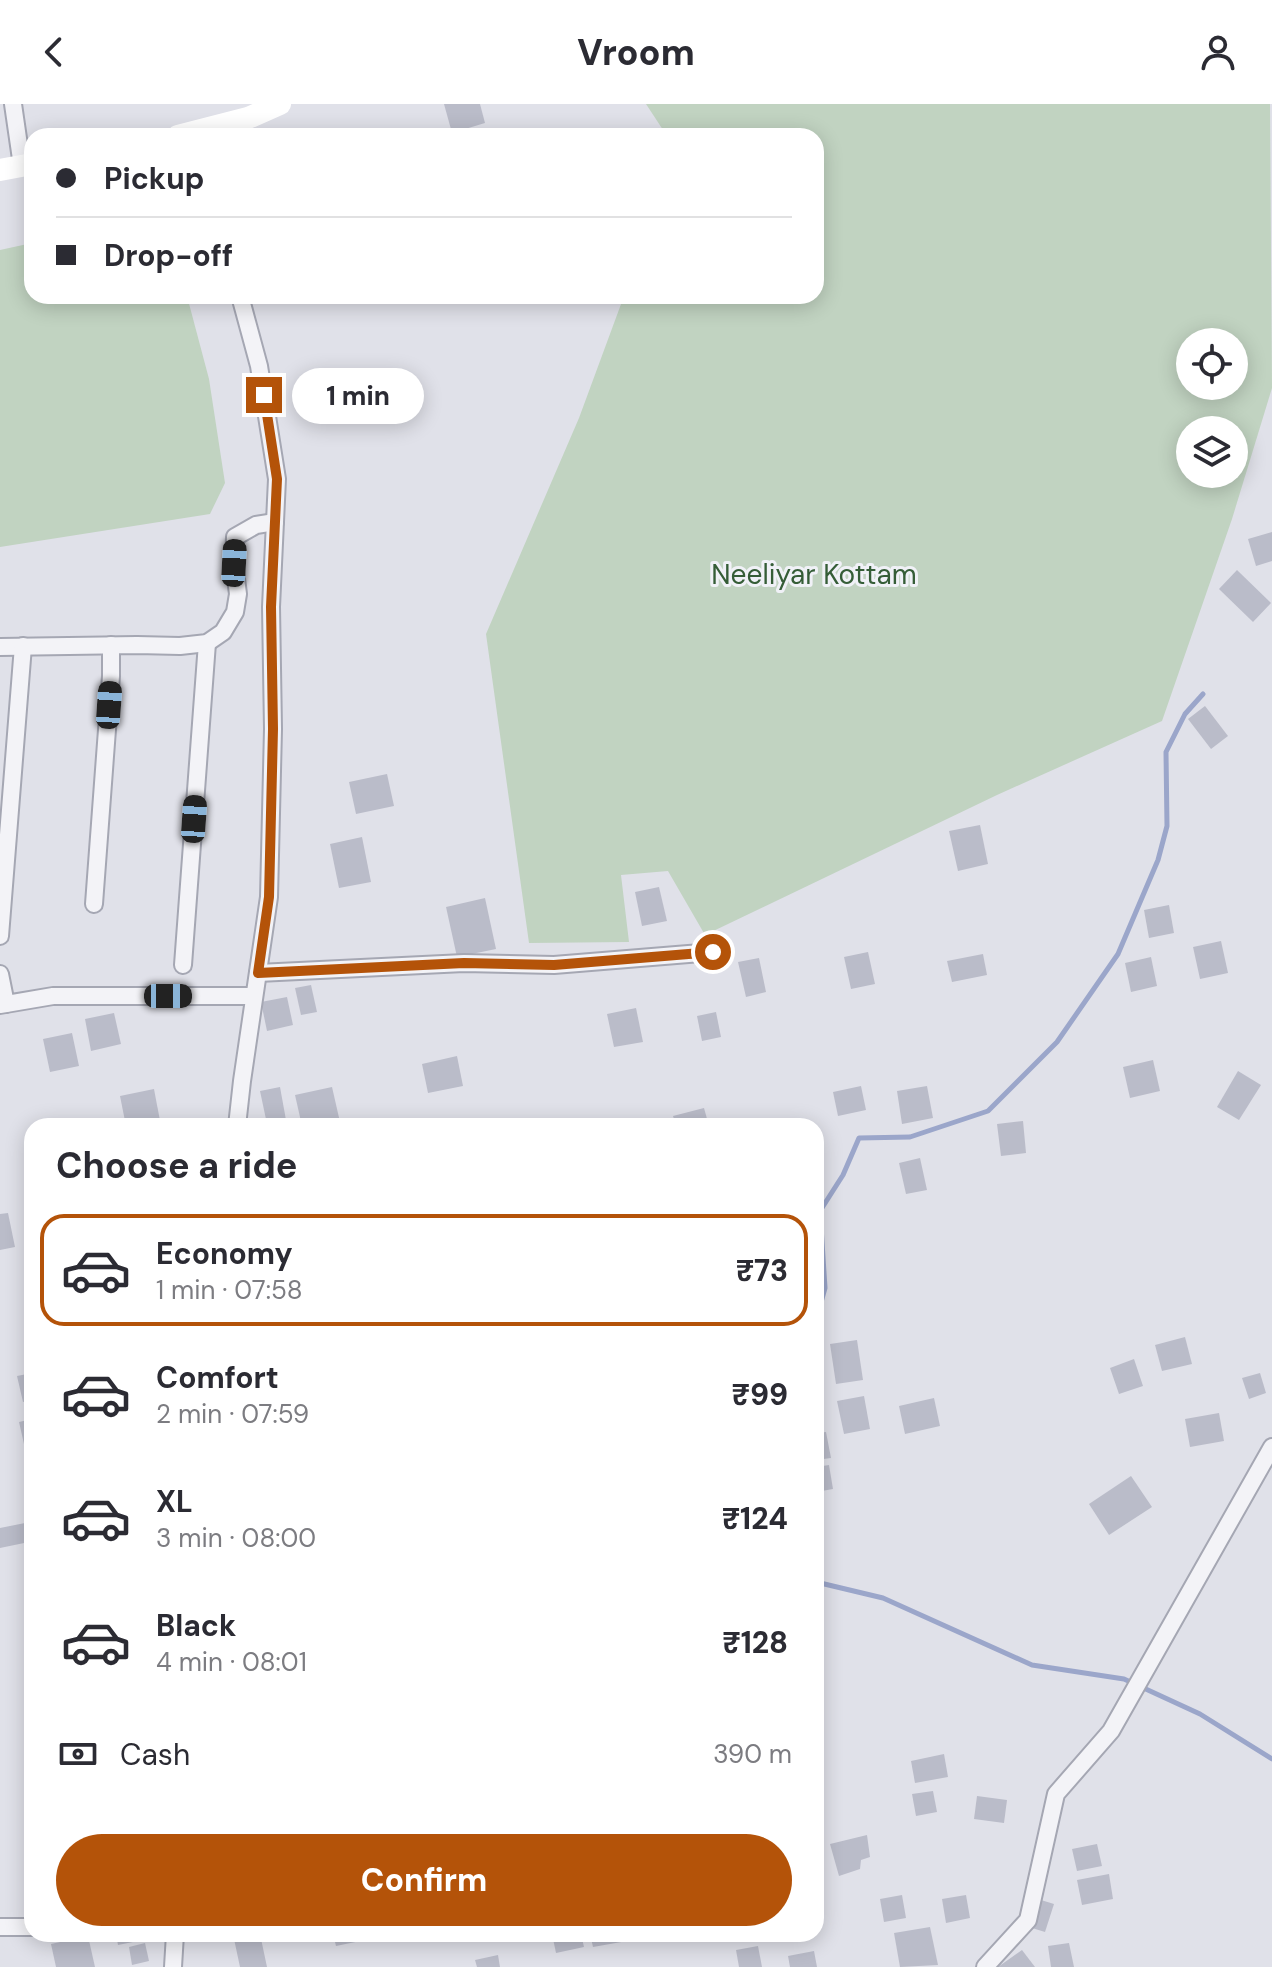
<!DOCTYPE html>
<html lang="en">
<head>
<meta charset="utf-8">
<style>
  :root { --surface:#fff; --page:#f2f2f3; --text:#2b2b33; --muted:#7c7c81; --line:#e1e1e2; --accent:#b45309 }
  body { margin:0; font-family:"DM Sans",sans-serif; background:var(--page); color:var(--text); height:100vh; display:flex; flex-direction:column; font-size:30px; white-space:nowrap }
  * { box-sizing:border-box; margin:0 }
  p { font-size:26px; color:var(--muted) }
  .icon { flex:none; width:44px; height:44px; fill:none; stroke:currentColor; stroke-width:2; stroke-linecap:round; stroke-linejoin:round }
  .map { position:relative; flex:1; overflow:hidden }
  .panel { position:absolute; left:24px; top:1014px; width:800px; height:824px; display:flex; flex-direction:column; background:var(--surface); border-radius:24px; box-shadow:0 4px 20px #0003 }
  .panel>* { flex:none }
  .banner { position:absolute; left:24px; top:24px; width:800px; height:176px; border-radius:24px; box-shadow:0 4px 20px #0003; display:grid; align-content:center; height:176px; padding:0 32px; background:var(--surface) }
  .fabs { position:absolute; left:1176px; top:224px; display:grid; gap:16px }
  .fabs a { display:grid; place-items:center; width:72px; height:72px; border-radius:50%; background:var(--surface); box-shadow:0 4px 20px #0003; font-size:40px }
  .end { position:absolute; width:36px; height:36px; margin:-18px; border:10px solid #b45309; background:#fff; box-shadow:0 0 0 4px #fff }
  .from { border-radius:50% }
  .bubble { position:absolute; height:56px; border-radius:28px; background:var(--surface); box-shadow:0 4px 20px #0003; font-size:26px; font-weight:800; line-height:56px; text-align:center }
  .car { position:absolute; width:24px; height:48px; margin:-24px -12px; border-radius:10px; box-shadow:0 0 6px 2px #0007; background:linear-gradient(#222 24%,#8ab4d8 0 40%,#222 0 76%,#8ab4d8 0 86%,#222 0) }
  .banner b { display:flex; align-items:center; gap:28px; height:76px; font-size:30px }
  .banner b+b { border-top:2px solid var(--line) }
  .banner i { width:20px; height:20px; background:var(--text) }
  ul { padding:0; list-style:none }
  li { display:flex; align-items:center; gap:24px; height:112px; margin:0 16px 12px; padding:0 16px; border:4px solid transparent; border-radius:24px }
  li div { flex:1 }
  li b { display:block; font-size:30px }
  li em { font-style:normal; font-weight:800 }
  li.selected { border-color:var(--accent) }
  li>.icon { width:72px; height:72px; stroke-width:1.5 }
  h2 { padding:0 32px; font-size:36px; line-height:96px }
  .pay { display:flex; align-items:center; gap:20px; height:88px; padding:0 32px; font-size:30px }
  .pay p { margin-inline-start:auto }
  .button { display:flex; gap:16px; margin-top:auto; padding:16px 32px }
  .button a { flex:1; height:92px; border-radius:48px; background:var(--accent); color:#fff; font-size:32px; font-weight:800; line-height:92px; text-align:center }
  header { display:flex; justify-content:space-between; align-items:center; height:104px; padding:0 32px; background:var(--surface); font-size:36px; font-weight:800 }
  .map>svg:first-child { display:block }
</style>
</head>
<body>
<header><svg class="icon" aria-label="back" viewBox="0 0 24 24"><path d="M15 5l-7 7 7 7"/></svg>Vroom<svg class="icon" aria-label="person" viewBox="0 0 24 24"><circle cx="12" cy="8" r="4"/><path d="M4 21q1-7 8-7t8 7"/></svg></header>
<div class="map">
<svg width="1272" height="1863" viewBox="0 0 1272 1863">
  <rect width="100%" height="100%" fill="#e0e1e9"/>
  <g fill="#c1d3c1" fill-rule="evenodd">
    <path d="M646,0H1270L1272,284L1232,415L1162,617L997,691L705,831L668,767L621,771L629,838L529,839L486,530L579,314L624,192H816V32H667ZM1190,238H1234V282H1190ZM1190,326H1234V370H1190Z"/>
    <path d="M32,139V192H187L209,275L225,379L210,410L0,443V146Z"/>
  </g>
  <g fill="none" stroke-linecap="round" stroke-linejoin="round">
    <g stroke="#9ba6ca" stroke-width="5">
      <path d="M816,1216L825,1184L820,1107L843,1071L859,1034L910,1033L988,1007L1057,938L1118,850L1158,756L1167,722L1166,648L1185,610L1203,590"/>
      <path d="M816,1478L883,1494L1032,1561L1124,1575L1200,1610L1272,1655"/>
    </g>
  </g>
  <g fill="#babcc9">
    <path d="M444,0H480L485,19L452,29Z"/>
    <path d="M1272,428V457L1256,462L1248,435Z"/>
    <path d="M1237,466L1271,499L1253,518L1219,485Z"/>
    <path d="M1205,602L1228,632L1211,645L1188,615Z"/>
    <path d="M387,670L394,702L356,710L349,678Z"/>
    <path d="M980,721L988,760L958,767L949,727Z"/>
    <path d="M362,733L371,778L339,784L330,740Z"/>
    <path d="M659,783L667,817L642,822L635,788Z"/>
    <path d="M485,794L496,845L457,853L446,803Z"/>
    <path d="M1169,801L1174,829L1149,834L1144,806Z"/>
    <path d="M1221,837L1228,869L1200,875L1193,843Z"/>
    <path d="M868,848L875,880L851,885L844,853Z"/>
    <path d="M983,850L987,871L952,878L947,857Z"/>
    <path d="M1151,853L1157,882L1131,888L1125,859Z"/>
    <path d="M759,854L766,888L746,893L738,858Z"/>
    <path d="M311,881L317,908L301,911L295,884Z"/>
    <path d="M287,893L293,921L267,927L261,898Z"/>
    <path d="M636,904L643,938L614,943L607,910Z"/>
    <path d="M716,908L721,933L702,937L697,912Z"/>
    <path d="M114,909L121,940L91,947L85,915Z"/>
    <path d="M72,929L79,962L50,968L43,935Z"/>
    <path d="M457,952L463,982L428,989L422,960Z"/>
    <path d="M1153,956L1160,987L1130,994L1123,963Z"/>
    <path d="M1238,967L1261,981L1239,1016L1217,1003Z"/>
    <path d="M861,982L866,1006L838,1012L833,988Z"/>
    <path d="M927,982L933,1014L902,1020L897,987Z"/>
    <path d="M280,983L286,1016L267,1020L260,987Z"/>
    <path d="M332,983L340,1018L323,1022H302L295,991Z"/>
    <path d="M154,985L161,1022H126L120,992Z"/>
    <path d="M704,1004L709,1022H676L673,1012Z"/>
    <path d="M1023,1017L1026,1049L1001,1052L997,1020Z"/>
    <path d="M920,1054L927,1086L906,1090L899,1059Z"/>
    <path d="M8,1109L15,1143L0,1146V1110Z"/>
    <path d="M1185,1233L1192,1260L1162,1267L1155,1241Z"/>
    <path d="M857,1236L863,1276L836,1280L830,1240Z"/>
    <path d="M1134,1255L1143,1282L1119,1290L1110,1264Z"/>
    <path d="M32,1269V1296L23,1298L17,1272Z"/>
    <path d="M1260,1269L1266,1289L1249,1295L1242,1274Z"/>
    <path d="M864,1292L870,1325L844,1330L837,1297Z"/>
    <path d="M934,1294L940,1322L905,1330L899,1302Z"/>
    <path d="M1219,1309L1224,1337L1190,1343L1185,1315Z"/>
    <path d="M32,1315V1339L24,1340L19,1318Z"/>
    <path d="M826,1328L831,1354L816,1356V1329Z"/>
    <path d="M829,1361L833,1385L816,1388V1363Z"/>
    <path d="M1131,1372L1152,1403L1109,1431L1089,1400Z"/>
    <path d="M25,1419L29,1438L0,1444V1424Z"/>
    <path d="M944,1650L948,1673L915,1679L911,1657Z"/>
    <path d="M933,1687L937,1708L916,1712L912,1690Z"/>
    <path d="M977,1692L1007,1696L1004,1719L974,1715Z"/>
    <path d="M867,1731L870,1753L861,1756L860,1765L839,1772L830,1740Z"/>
    <path d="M1097,1740L1102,1762L1077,1767L1072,1745Z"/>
    <path d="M1109,1770L1113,1795L1082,1801L1077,1776Z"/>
    <path d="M902,1791L906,1814L884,1818L880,1795Z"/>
    <path d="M966,1791L970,1814L946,1819L942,1795Z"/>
    <path d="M1041,1796L1054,1800L1045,1828L1032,1824Z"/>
    <path d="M930,1823L938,1861L900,1863L894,1829Z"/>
    <path d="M116,1830H136L138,1837L118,1841Z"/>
    <path d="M255,1830H260L267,1863H240L234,1835Z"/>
    <path d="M333,1830H368L370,1835L336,1842Z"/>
    <path d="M552,1830H581L584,1843L556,1849Z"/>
    <path d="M590,1830H625L627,1837L593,1843Z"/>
    <path d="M88,1832L95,1863H56L51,1840Z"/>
    <path d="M145,1839L149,1857L132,1861L129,1843Z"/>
    <path d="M1069,1839L1074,1863H1051L1048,1842Z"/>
    <path d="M758,1842L762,1863H739L736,1846Z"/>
    <path d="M1022,1846L1035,1863H998Z"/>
    <path d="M814,1847L817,1863H790L788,1852Z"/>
    <path d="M498,1851L500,1863H477L475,1856Z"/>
  </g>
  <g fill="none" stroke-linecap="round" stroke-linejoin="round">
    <defs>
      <g id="minor">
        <path d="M13,0L22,62"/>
        <path d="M0,543L137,541L180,542L207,539L223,528L235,508L238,490L234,459L235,433L256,421L275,418"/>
        <path d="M94,800L111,572V541"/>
        <path d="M0,832L23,542"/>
        <path d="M183,861L207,539"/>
        <path d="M258,869L464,859L554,861L713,848"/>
        <path d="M0,870L6,900"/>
        <path d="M0,901L53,892H254"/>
        <path d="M237,1022L242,977L269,793L273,625L271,503L277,375L259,262L240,192"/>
        <path d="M0,1823H32"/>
        <path d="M173,1863L175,1830"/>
        <path d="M985,1863L1028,1816L1056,1690L1111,1627L1272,1343"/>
      </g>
    </defs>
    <use href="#minor" stroke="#a5a7b3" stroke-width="20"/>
    <use href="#minor" stroke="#f3f3f7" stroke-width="16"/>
    <g stroke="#fff" stroke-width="22">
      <path d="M178,32L248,14L280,0"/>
      <path d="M0,66L32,60"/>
    </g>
  </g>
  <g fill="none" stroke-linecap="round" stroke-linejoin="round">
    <path stroke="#b45309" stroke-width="10" d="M264,291L277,375L271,503L273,625L269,793L258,869L464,859L554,861L713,848"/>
  </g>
  <g text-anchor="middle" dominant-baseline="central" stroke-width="6" stroke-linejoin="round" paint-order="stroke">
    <g font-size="28" fill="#355d37" stroke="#f0f1f7">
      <text x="814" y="470">Neeliyar Kottam</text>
    </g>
  </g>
</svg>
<div class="fabs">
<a><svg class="icon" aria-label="locate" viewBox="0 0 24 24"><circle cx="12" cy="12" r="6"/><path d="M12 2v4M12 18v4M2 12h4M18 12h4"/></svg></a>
<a><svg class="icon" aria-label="layers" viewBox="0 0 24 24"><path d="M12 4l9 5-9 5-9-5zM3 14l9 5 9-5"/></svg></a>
</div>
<i class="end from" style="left:713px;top:848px"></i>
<i class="end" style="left:264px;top:291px"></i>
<div class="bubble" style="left:292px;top:264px;width:132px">1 min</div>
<i class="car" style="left:234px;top:459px;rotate:3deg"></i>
<i class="car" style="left:109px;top:601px;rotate:4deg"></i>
<i class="car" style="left:194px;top:715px;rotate:4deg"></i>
<i class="car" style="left:168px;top:892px;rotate:90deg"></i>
<div class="banner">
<b><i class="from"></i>Pickup</b>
<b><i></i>Drop-off</b>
</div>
<section class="panel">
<h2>Choose a ride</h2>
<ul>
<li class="selected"><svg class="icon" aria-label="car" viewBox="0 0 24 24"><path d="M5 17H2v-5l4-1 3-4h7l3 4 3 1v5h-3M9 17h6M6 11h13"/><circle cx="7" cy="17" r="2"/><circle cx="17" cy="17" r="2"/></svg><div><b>Economy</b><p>1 min · 07:58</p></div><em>₹73</em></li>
<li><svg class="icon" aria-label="car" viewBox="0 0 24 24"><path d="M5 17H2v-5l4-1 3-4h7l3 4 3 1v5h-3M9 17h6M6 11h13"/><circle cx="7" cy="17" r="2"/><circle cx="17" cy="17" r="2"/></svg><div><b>Comfort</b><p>2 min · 07:59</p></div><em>₹99</em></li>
<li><svg class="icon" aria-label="car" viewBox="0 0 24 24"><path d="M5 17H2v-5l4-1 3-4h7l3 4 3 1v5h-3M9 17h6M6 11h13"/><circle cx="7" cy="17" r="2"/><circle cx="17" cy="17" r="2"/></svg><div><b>XL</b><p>3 min · 08:00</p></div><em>₹124</em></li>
<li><svg class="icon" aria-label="car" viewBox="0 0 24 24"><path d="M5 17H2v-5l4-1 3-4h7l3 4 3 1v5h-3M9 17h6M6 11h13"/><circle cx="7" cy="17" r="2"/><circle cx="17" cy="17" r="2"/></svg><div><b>Black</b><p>4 min · 08:01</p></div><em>₹128</em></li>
</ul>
<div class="pay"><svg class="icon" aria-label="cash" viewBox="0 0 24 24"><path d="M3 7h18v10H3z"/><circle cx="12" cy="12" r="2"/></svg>Cash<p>390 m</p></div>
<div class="button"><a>Confirm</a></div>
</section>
</div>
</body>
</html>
